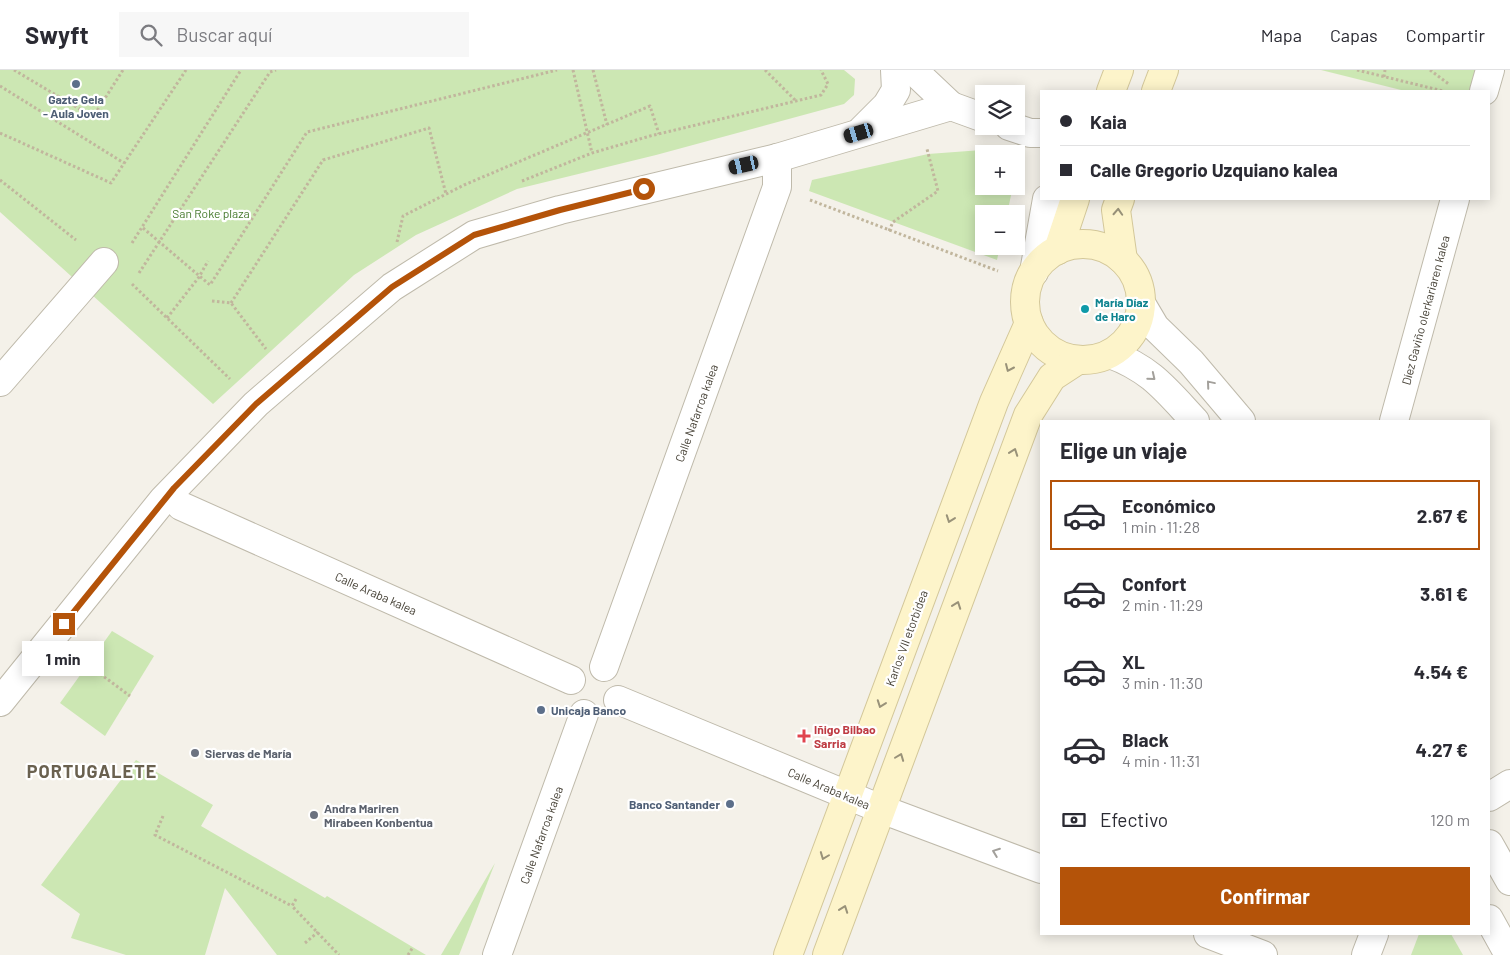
<!DOCTYPE html>
<html lang="es">
<head>
<meta charset="utf-8">
<style>
  :root { --surface:#fff; --page:#f7f7f7; --text:#2b2b33; --muted:#7c7c81; --line:#e1e1e2; --accent:#b45309 }
  body { margin:0; font-family:Barlow,sans-serif; background:var(--page); color:var(--text); height:100vh; display:flex; flex-direction:column; font-size:19px; white-space:nowrap }
  * { box-sizing:border-box; margin:0 }
  p { font-size:16px; color:var(--muted) }
  .icon { flex:none; width:28px; height:28px; fill:none; stroke:currentColor; stroke-width:2; stroke-linecap:round; stroke-linejoin:round }
  .map { position:relative; flex:1; overflow:hidden }
  .drawer { position:absolute; left:1040px; top:350px; width:450px; height:515px; display:flex; flex-direction:column; background:var(--surface); border-radius:0px; box-shadow:0 2px 12px #0003 }
  .drawer>* { flex:none }
  .hud { position:absolute; left:1040px; top:20px; width:450px; height:110px; border-radius:0px; box-shadow:0 2px 12px #0003; display:grid; align-content:center; height:110px; padding:0 20px; background:var(--surface) }
  .fabs { position:absolute; left:975px; top:15px; display:grid; gap:10px }
  .fabs a { display:grid; place-items:center; width:50px; height:50px; border-radius:0px; background:var(--surface); box-shadow:0 2px 12px #0003; font-size:25px }
  .end { position:absolute; width:22px; height:22px; margin:-11px; border:6px solid #b45309; background:#fff; box-shadow:0 0 0 2px #fff }
  .from { border-radius:50% }
  .bubble { position:absolute; height:35px; border-radius:0px; background:var(--surface); box-shadow:0 2px 12px #0003; font-size:16px; font-weight:700; line-height:35px; text-align:center }
  .car { position:absolute; width:15px; height:30px; margin:-15px -8px; border-radius:6px; box-shadow:0 0 4px 1px #0007; background:linear-gradient(#222 24%,#8ab4d8 0 40%,#222 0 76%,#8ab4d8 0 86%,#222 0) }
  .hud b { display:flex; align-items:center; gap:18px; height:48px; font-size:19px }
  .hud b+b { border-top:1px solid var(--line) }
  .hud i { width:12px; height:12px; background:var(--text) }
  ul { padding:0; list-style:none }
  li { display:flex; align-items:center; gap:15px; height:70px; margin:0 10px 8px; padding:0 10px; border:2px solid transparent; border-radius:0px }
  li div { flex:1 }
  li b { display:block; font-size:19px }
  li em { font-style:normal; font-weight:700 }
  li.selected { border-color:var(--accent) }
  li>.icon { width:45px; height:45px; stroke-width:1.5 }
  h2 { padding:0 20px; font-size:22px; line-height:60px }
  .pay { display:flex; align-items:center; gap:12px; height:55px; padding:0 20px; font-size:19px }
  .pay p { margin-inline-start:auto }
  .button { display:flex; gap:10px; margin-top:auto; padding:10px 20px }
  .button a { flex:1; height:58px; border-radius:0px; background:var(--accent); color:#fff; font-size:20px; font-weight:700; line-height:58px; text-align:center }
  header { display:flex; align-items:center; gap:30px; box-sizing:border-box; height:70px; padding:0 25px; background:var(--surface); border-bottom:1px solid var(--line) }
  header strong { font-size:24px }
  nav { display:flex; gap:28px; margin-inline-start:auto; font-size:18px }
  .search { width:350px; height:45px; background:var(--page); display:flex; align-items:center; gap:12px; box-sizing:border-box; padding:0 18px; border-radius:0px; color:var(--muted); font-size:19px }
  .map>svg:first-child { display:block }
</style>
</head>
<body>
<header>
<strong>Swyft</strong>
<div class="search"><svg class="icon" aria-label="search" viewBox="0 0 24 24"><circle cx="10" cy="10" r="6"/><path d="M15 15l6 6"/></svg>Buscar aquí</div>
<nav><a>Mapa</a><a>Capas</a><a>Compartir</a></nav>
</header>
<div class="map">
<svg width="1510" height="885" viewBox="0 0 1510 885">
  <rect width="100%" height="100%" fill="#f4f1e9"/>
  <g fill="#cce7b3">
    <path d="M0,0H844L855,9L854,25L844,34L656,85L517,119L416,165L354,205L213,334L0,142Z"/>
    <path d="M1321,0H1486L1481,21H1405Z"/>
    <path d="M982,80L991,84H984V116H1013L1007,144H984V176H1000L997,190L809,121L812,110L928,84Z"/>
    <path d="M112,561L154,586L105,666L60,633Z"/>
    <path d="M136,690L213,735L201,756L325,828L327,826L426,885H277L225,818L205,885H126L71,868L80,844L41,815Z"/>
    <path d="M495,793L459,885H441Z"/>
    <path d="M1419,864H1451L1463,885H1411Z"/>
  </g>
  <g fill="none" stroke-linecap="round" stroke-linejoin="round">
    <defs>
      <g id="street">
        <path d="M913,0L951,36"/>
        <path d="M1484,21L1490,0"/>
        <path d="M1009,56L1030,63H1041"/>
        <path d="M862,60L887,35L896,20L895,0"/>
        <path d="M1034,202L1047,129"/>
        <path d="M1142,235L1155,257L1191,292L1241,351"/>
        <path d="M1110,284C1151,299 1166,320 1195,351"/>
        <path d="M0,312L104,192"/>
        <path d="M1394,351L1455,129"/>
        <path d="M181,436L571,610"/>
        <path d="M604,597L777,117V88"/>
        <path d="M618,630L881,739L1041,799"/>
        <path d="M0,632L163,430L256,334L392,217L474,165L560,140L777,88L951,36L984,48"/>
        <path d="M1489,727L1510,714"/>
        <path d="M1489,774L1510,811"/>
        <path d="M1489,849L1509,885"/>
        <path d="M1208,864L1263,885"/>
        <path d="M497,885L584,644"/>
        <path d="M1366,885L1374,864"/>
      </g>
      <g id="secondary">
        <path d="M1111,21L1119,0"/>
        <path d="M1156,21L1164,0"/>
        <path d="M1120,129L1116,140L1123,190"/>
        <circle cx="1083" cy="232" r="58"/>
        <path d="M1058,180L1075,129"/>
        <path d="M788,885L994,332L1029,253"/>
        <path d="M827,885L1028,345L1052,307L1078,290"/>
      </g>
    </defs>
    <use href="#street" stroke="#bfbaab" stroke-width="30"/>
    <use href="#secondary" stroke="#d3c799" stroke-width="30"/>
    <g stroke="#c1b69d" stroke-width="3" stroke-dasharray="2.5 2.5" stroke-linecap="butt">
      <path d="M14,0L93,47L123,0"/>
      <path d="M573,0L592,83"/>
      <path d="M593,0L607,55"/>
      <path d="M765,0L796,31"/>
      <path d="M1357,0L1443,21"/>
      <path d="M1430,0L1450,15"/>
      <path d="M1384,7L1385,0"/>
      <path d="M0,16L124,93"/>
      <path d="M0,63L111,113L186,0"/>
      <path d="M0,110L76,170"/>
      <path d="M522,111L592,83L650,66L821,25L828,14L821,0"/>
      <path d="M810,130L998,201"/>
      <path d="M143,158L210,215L307,62L557,0"/>
      <path d="M889,161L893,152L938,121L927,79"/>
      <path d="M397,172L403,146L464,115L650,36L659,64"/>
      <path d="M132,173L241,0"/>
      <path d="M139,203L270,2L276,0"/>
      <path d="M132,214L230,309"/>
      <path d="M212,231L231,233L266,279"/>
      <path d="M231,233L323,90L429,58L446,124"/>
      <path d="M167,248L199,207L208,191"/>
      <path d="M80,589L130,626"/>
      <path d="M163,746L155,765L292,836"/>
      <path d="M296,829L292,836L339,885"/>
      <path d="M305,873L318,862"/>
      <path d="M408,885L413,877"/>
    </g>
    <use href="#street" stroke="#fff" stroke-width="28"/>
    <use href="#secondary" stroke="#fdf4ca" stroke-width="28"/>
  </g>
  <defs><path id="oneway-chevron" d="M-2-3.5L2.5 0L-2 3.5" fill="none" stroke-width="1.6" stroke-linecap="round" stroke-linejoin="round" transform="scale(1.25)"/></defs>
  <g stroke="#999279">
    <use href="#oneway-chevron" transform="translate(1118 142) rotate(-87)"/>
    <use href="#oneway-chevron" transform="translate(1009 298) rotate(114)"/>
    <use href="#oneway-chevron" transform="translate(1014 382) rotate(-70)"/>
    <use href="#oneway-chevron" transform="translate(950 449) rotate(110)"/>
    <use href="#oneway-chevron" transform="translate(957 535) rotate(-70)"/>
    <use href="#oneway-chevron" transform="translate(881 634) rotate(110)"/>
    <use href="#oneway-chevron" transform="translate(900 687) rotate(-69)"/>
    <use href="#oneway-chevron" transform="translate(824 786) rotate(111)"/>
    <use href="#oneway-chevron" transform="translate(844 839) rotate(-70)"/>
  </g>
  <g stroke="#a3a09b">
    <use href="#oneway-chevron" transform="translate(1152 307) rotate(39)"/>
    <use href="#oneway-chevron" transform="translate(1210 314) rotate(-130)"/>
    <use href="#oneway-chevron" transform="translate(996 782) rotate(-159)"/>
  </g>
  <g fill="none" stroke-linecap="round" stroke-linejoin="round">
    <path stroke="#b45309" stroke-width="6" d="M64,554L174,418L256,334L392,217L474,165L560,140L644,119"/>
  </g>
  <g fill="#5c6f8a" stroke="#fff" stroke-width="2">
    <circle cx="76" cy="14" r="5"/>
    <circle cx="541" cy="640" r="5"/>
    <circle cx="730" cy="734" r="5"/>
  </g>
  <circle fill="#0f9aa8" stroke="#fff" stroke-width="2" cx="1085" cy="239" r="5"/>
  <path fill="#e0444e" stroke="#fff" stroke-width="2" d="M801.5 658.5h5v5h5v5h-5v5h-5v-5h-5v-5h5z"/>
  <g fill="#6b7280" stroke="#fff" stroke-width="2">
    <circle cx="195" cy="683" r="5"/>
    <circle cx="314" cy="745" r="5"/>
  </g>
  <g text-anchor="middle" dominant-baseline="central" stroke-width="4.5" stroke-linejoin="round" paint-order="stroke">
    <g font-size="12" font-weight="bold" fill="#4e5e75" stroke="#fff">
      <text x="76" y="29">Gazte Gela<tspan x="76" dy="14">- Aula Joven</tspan></text>
      <text x="551" y="640" text-anchor="start">Unicaja Banco</text>
      <text x="720" y="734" text-anchor="end">Banco Santander</text>
    </g>
    <g font-size="12" fill="#44782b" stroke="#fff">
      <text x="211" y="143">San Roke plaza</text>
    </g>
    <g font-size="12" font-weight="bold" fill="#0d838f" stroke="#fff" text-anchor="start">
      <text x="1095" y="232">María Díaz<tspan x="1095" dy="14">de Haro</tspan></text>
    </g>
    <g font-size="12" fill="#474237" stroke="#fff">
      <text transform="translate(1425 240) rotate(-75)">Díez Gaviño olerkariaren kalea</text>
      <text transform="translate(696 343) rotate(-70)">Calle Nafarroa kalea</text>
      <text transform="translate(376 523) rotate(24)">Calle Araba kalea</text>
      <text transform="translate(906 568) rotate(-70)">Karlos VII etorbidea</text>
      <text transform="translate(829 718) rotate(23)">Calle Araba kalea</text>
      <text transform="translate(541 765) rotate(-70)">Calle Nafarroa kalea</text>
    </g>
    <g font-size="12" font-weight="bold" fill="#be3a42" stroke="#fff" text-anchor="start">
      <text x="814" y="659">Iñigo Bilbao<tspan x="814" dy="14">Sarria</tspan></text>
    </g>
    <g font-size="12" font-weight="bold" fill="#5b616d" stroke="#fff" text-anchor="start">
      <text x="205" y="683">Siervas de María</text>
      <text x="324" y="738">Andra Mariren<tspan x="324" dy="14">Mirabeen Konbentua</tspan></text>
    </g>
    <g font-size="18" font-weight="bold" letter-spacing="1" fill="#6a614f" stroke="#fff">
      <text x="92" y="701">PORTUGALETE</text>
    </g>
  </g>
</svg>
<div class="fabs">
<a><svg class="icon" aria-label="layers" viewBox="0 0 24 24"><path d="M12 4l9 5-9 5-9-5zM3 14l9 5 9-5"/></svg></a>
<a>+</a>
<a>−</a>
</div>
<i class="end from" style="left:644px;top:119px"></i>
<i class="end" style="left:64px;top:554px"></i>
<div class="bubble" style="left:22px;top:571px;width:82px">1 min</div>
<i class="car" style="left:859px;top:63px;rotate:253deg"></i>
<i class="car" style="left:744px;top:95px;rotate:257deg"></i>
<div class="hud">
<b><i class="from"></i>Kaia</b>
<b><i></i>Calle Gregorio Uzquiano kalea</b>
</div>
<section class="drawer">
<h2>Elige un viaje</h2>
<ul>
<li class="selected"><svg class="icon" aria-label="car" viewBox="0 0 24 24"><path d="M5 17H2v-5l4-1 3-4h7l3 4 3 1v5h-3M9 17h6M6 11h13"/><circle cx="7" cy="17" r="2"/><circle cx="17" cy="17" r="2"/></svg><div><b>Económico</b><p>1 min · 11:28</p></div><em>2.67 €</em></li>
<li><svg class="icon" aria-label="car" viewBox="0 0 24 24"><path d="M5 17H2v-5l4-1 3-4h7l3 4 3 1v5h-3M9 17h6M6 11h13"/><circle cx="7" cy="17" r="2"/><circle cx="17" cy="17" r="2"/></svg><div><b>Confort</b><p>2 min · 11:29</p></div><em>3.61 €</em></li>
<li><svg class="icon" aria-label="car" viewBox="0 0 24 24"><path d="M5 17H2v-5l4-1 3-4h7l3 4 3 1v5h-3M9 17h6M6 11h13"/><circle cx="7" cy="17" r="2"/><circle cx="17" cy="17" r="2"/></svg><div><b>XL</b><p>3 min · 11:30</p></div><em>4.54 €</em></li>
<li><svg class="icon" aria-label="car" viewBox="0 0 24 24"><path d="M5 17H2v-5l4-1 3-4h7l3 4 3 1v5h-3M9 17h6M6 11h13"/><circle cx="7" cy="17" r="2"/><circle cx="17" cy="17" r="2"/></svg><div><b>Black</b><p>4 min · 11:31</p></div><em>4.27 €</em></li>
</ul>
<div class="pay"><svg class="icon" aria-label="cash" viewBox="0 0 24 24"><path d="M3 7h18v10H3z"/><circle cx="12" cy="12" r="2"/></svg>Efectivo<p>120 m</p></div>
<div class="button"><a>Confirmar</a></div>
</section>
</div>
</body>
</html>
